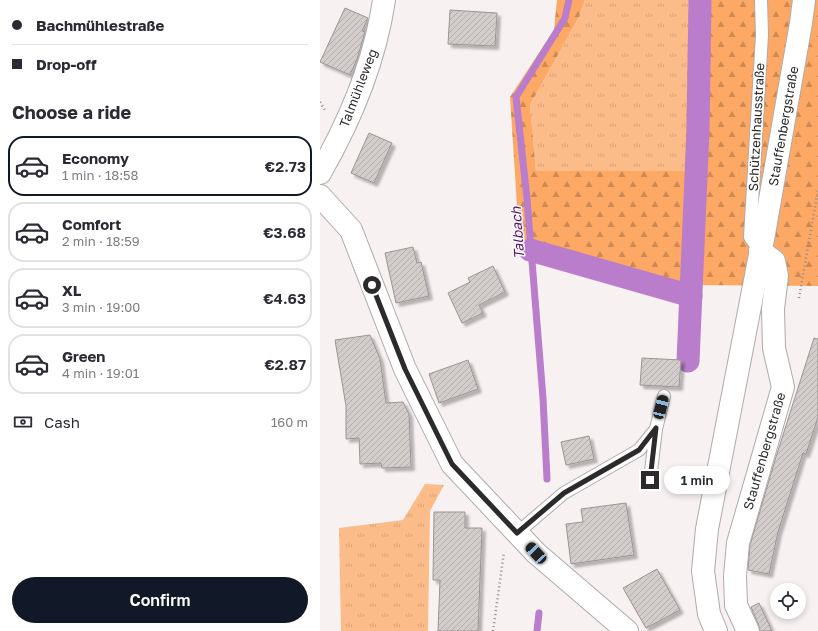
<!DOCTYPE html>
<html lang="en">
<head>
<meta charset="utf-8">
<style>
  :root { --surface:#fff; --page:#f2f2f3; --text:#2b2b33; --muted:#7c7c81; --line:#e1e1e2; --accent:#111827 }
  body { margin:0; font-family:"Golos Text",sans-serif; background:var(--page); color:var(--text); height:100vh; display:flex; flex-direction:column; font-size:15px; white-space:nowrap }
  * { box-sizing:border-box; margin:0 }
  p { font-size:13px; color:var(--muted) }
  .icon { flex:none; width:22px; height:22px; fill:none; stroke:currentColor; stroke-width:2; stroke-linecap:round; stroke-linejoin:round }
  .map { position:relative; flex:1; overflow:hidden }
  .sheet { display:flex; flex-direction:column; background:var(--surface); width:320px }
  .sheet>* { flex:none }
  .banner { display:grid; align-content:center; height:88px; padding:0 12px; background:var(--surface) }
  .tools { position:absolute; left:450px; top:583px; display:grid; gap:8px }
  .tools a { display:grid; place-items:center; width:36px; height:36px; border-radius:50%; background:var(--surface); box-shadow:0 2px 6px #0003; font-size:20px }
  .end { position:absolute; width:18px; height:18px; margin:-9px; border:5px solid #2c2a2a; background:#fff; box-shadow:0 0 0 2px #fff }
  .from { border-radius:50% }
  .bubble { position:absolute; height:28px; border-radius:14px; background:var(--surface); box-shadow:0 2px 6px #0003; font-size:13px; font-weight:600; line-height:28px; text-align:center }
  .car { position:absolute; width:12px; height:24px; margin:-12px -6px; border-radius:5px; box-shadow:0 0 3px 1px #0007; background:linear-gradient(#222 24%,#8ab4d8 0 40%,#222 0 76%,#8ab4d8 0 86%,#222 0) }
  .banner b { display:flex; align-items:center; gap:14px; height:38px; font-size:15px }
  .banner b+b { border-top:1px solid var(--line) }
  .banner i { width:10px; height:10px; background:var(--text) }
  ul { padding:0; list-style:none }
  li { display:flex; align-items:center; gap:12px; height:60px; margin:0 8px 6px; padding:0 4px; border:2px solid var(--line); border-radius:16px }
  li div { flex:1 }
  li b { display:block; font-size:15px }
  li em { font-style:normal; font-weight:600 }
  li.current { border-color:var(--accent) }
  li>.icon { width:36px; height:36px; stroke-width:1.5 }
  h2 { padding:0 12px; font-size:18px; line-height:48px }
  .pay { display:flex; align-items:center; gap:10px; height:44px; padding:0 12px; font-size:15px }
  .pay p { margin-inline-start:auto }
  .primary-button { display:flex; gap:8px; margin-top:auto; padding:8px 12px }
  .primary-button a { flex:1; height:46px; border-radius:24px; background:var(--accent); color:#fff; font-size:16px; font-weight:600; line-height:46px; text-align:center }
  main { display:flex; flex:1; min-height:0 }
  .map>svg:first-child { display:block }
</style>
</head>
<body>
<main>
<section class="sheet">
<div class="banner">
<b><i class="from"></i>Bachmühlestraße</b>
<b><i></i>Drop-off</b>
</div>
<h2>Choose a ride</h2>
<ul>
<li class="current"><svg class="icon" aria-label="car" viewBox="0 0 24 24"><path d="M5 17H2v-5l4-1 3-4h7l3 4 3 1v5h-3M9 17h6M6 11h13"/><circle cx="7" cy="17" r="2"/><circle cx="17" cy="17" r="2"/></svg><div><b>Economy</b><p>1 min · 18:58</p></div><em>€2.73</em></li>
<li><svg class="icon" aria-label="car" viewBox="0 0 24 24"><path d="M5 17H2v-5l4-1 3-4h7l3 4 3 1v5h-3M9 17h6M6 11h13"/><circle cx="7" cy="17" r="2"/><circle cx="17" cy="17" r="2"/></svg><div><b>Comfort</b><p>2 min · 18:59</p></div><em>€3.68</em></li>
<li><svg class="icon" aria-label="car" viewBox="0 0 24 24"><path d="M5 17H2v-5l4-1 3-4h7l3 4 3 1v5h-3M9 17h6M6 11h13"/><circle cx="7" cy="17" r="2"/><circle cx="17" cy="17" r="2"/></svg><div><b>XL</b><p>3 min · 19:00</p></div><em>€4.63</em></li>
<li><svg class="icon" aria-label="car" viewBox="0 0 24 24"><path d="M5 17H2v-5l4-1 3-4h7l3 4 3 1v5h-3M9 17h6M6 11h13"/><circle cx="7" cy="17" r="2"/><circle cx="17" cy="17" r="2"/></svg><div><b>Green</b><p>4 min · 19:01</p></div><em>€2.87</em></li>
</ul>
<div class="pay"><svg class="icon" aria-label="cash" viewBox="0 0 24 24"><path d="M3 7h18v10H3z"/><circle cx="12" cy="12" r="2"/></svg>Cash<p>160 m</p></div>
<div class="primary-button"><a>Confirm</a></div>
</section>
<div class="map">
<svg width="498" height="631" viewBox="0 0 498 631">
  <defs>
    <pattern id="grass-tufts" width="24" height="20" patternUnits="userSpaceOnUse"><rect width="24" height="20" fill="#fcbc8a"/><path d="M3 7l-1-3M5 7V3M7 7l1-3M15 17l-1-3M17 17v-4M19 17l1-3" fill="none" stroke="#d8a277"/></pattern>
    <pattern id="forest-firs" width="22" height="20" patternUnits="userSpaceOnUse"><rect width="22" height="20" fill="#fda965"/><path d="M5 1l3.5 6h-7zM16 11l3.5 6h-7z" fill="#cd8a53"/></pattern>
    <pattern id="building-hatch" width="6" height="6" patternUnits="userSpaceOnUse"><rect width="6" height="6" fill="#d2cccb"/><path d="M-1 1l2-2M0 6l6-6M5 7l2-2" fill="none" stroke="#b4afae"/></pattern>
    <filter id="shadow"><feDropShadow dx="3.5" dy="3.5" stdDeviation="1" flood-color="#0004"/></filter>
  </defs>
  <rect width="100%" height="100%" fill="#f7f1f2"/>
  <g fill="url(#grass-tufts)">
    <path d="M265,0H369L366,171H216L210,105L259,17Z"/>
    <path d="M105,484L124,485L110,511L108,631H21L19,528L83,520Z"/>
  </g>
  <path fill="url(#forest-firs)" d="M237,0H265L259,17L210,105L216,171H365L369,0H498V286L356,285L200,252L190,97L234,30Z"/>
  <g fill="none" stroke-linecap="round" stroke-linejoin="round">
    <g stroke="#ba7dcb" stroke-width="7">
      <path d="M227,479L223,398L207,199L196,97L245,18L249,0"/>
      <path d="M217,631L219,613"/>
    </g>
    <g stroke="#ba7dcb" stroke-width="23">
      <path d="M210,250L371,296"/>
      <path d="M368,361L378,131L380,0"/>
    </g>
  </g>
  <g fill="url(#building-hatch)" stroke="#9a9594" filter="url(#shadow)">
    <path d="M25,8L48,18L42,31L45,32L37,59L30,75L0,62Z"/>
    <path d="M130,10L177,13L175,46L128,44Z"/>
    <path d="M49,133L72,143L54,183L31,173Z"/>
    <path d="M93,247L97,263L101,262L109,296L76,303L65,253Z"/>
    <path d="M173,266L185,292L159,305L163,313L142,323L128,293L150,282L148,278Z"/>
    <path d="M50,335L60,359L66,403L83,402L89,414L91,467L62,468L61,463L40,464L39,438L26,439V406L15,340Z"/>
    <path d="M494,338L498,339V417L486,454L483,453L458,532L449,574L428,570L430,545L455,460Z"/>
    <path d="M322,358L361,360L359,387L320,385Z"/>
    <path d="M148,360L158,389L119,403L109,374Z"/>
    <path d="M269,436L274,459L246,465L241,442Z"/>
    <path d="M306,503L314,555L251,564L246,524L263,522L261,509Z"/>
    <path d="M114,512H145V528H162L158,631H118L120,580H113Z"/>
    <path d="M337,569L360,610L326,628L303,588Z"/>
    <path d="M439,603L452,631H440L439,626L431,607Z"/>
  </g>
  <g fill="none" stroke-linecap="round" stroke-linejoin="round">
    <defs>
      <g id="service">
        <path d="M440,251L430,237L442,35L441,0"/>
        <path d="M330,480L336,429"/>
        <path d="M197,533L244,493L319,450L336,429L344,396"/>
      </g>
      <g id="minor">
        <path d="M0,173C31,119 55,61 64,0"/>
        <path d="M0,196L31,230L85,369L132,464L216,553L307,631"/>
        <path d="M428,631L416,605L415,576L418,543L463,387L454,348L453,309L457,276L454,261L440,251"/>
      </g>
      <path id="tertiary" d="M396,631L389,614L383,571L387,529L444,234L481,23L484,0"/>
    </defs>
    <use href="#service" stroke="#b0aaab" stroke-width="14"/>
    <use href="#minor" stroke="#b0aaab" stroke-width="24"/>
    <use href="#tertiary" stroke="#b0aaab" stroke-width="24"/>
    <g stroke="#8f8b8b" stroke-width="2.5" stroke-dasharray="1 3" stroke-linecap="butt">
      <path d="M0,102L6,112"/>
      <path d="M479,298L498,190"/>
      <path d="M173,631L184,552"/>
    </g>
    <use href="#service" stroke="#fff" stroke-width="12"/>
    <use href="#minor" stroke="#fff" stroke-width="22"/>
    <use href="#tertiary" stroke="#fff" stroke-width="22"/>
  </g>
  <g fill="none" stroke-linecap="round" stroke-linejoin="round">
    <path stroke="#2c2a2a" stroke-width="5" d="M52,285L85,369L132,464L197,533L244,493L319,450L336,428L330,480"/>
  </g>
  <g text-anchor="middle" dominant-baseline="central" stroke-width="3" stroke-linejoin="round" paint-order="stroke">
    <g font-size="13" fill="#2c2a2a" stroke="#fff">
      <text transform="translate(38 88) rotate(-69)">Talmühleweg</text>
      <text transform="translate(463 126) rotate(-80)">Stauffenbergstraße</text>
      <text transform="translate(436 127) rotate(-87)">Schützenhausstraße</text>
      <text transform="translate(444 451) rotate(-74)">Stauffenbergstraße</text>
    </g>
    <g font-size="14" font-style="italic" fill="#5e0d70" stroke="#fff">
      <text transform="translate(197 233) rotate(-94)">Talbach</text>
    </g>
  </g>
</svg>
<div class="tools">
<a><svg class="icon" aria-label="locate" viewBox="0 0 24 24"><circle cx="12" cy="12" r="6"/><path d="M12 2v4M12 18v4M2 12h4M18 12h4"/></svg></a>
</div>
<i class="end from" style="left:52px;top:285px"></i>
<i class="end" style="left:330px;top:480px"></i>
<div class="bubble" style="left:344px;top:466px;width:66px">1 min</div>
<i class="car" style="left:341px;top:407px;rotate:14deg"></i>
<i class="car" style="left:216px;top:553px;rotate:317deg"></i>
</div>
</main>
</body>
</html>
